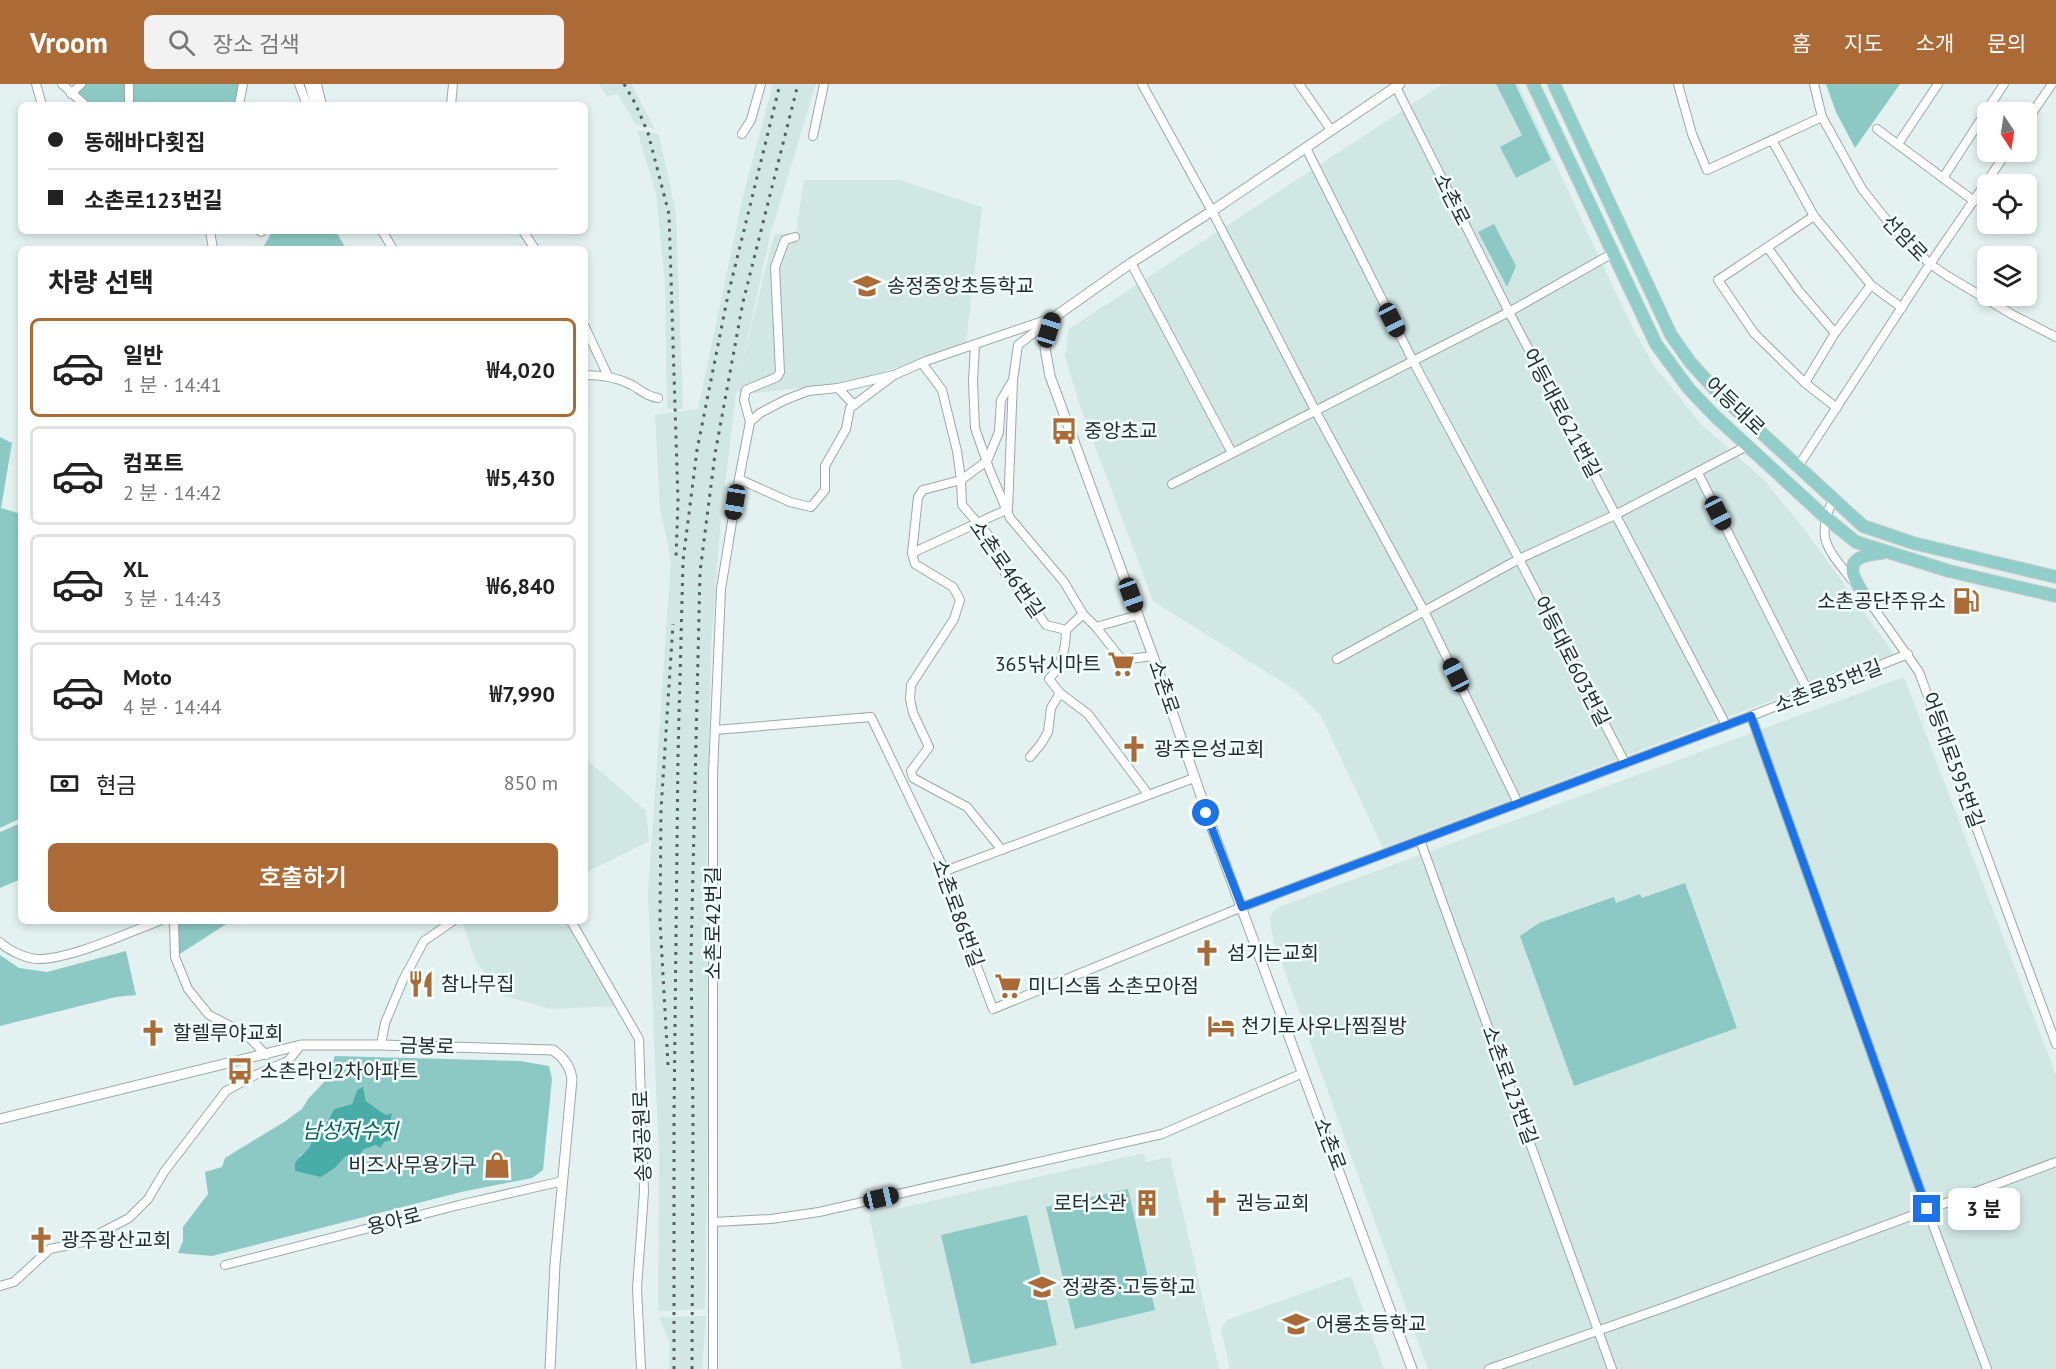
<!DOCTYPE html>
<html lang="ko">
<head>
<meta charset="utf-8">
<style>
  :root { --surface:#fff; --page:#f2f2f2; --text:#222; --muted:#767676; --line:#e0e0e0; --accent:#ac6a36 }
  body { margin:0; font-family:"PT Sans","Noto Sans KR",sans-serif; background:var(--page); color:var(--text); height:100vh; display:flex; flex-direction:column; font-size:22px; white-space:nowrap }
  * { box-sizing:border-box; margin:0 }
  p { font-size:20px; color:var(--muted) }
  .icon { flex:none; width:33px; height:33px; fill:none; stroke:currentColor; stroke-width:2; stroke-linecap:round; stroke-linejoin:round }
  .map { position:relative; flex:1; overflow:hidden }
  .sheet { position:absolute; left:18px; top:162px; width:570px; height:678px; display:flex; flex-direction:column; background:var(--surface); border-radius:9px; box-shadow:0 3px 9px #0003 }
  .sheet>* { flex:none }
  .banner { position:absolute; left:18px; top:18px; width:570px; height:132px; border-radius:9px; box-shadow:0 3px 9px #0003; display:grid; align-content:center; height:132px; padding:0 30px; background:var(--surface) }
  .needle { width:39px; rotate:168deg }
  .fabs { position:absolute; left:1977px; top:18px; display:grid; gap:12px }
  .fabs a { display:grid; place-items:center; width:60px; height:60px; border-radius:9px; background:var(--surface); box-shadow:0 3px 9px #0003; font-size:30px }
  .end { position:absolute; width:27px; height:27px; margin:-14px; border:8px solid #1a73e8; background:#fff; box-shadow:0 0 0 3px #fff }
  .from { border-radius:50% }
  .bubble { position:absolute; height:42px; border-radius:9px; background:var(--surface); box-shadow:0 3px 9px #0003; font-size:20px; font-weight:600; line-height:42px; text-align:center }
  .car { position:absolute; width:18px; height:36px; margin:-18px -9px; border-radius:8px; box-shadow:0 0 4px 2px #0007; background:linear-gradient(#222 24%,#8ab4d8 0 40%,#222 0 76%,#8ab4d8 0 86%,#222 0) }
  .banner b { display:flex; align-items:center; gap:21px; height:57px; font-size:22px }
  .banner b+b { border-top:2px solid var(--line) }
  .banner i { width:15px; height:15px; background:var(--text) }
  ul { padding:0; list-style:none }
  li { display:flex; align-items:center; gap:18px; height:99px; margin:0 12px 9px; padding:0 18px; border:3px solid var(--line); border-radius:9px }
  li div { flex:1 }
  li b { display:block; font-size:22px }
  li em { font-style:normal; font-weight:600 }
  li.selected { border-color:var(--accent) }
  li>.icon { width:54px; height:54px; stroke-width:1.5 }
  h2 { padding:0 30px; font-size:27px; line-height:72px }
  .pay { display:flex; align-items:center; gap:15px; height:66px; padding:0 30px; font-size:22px }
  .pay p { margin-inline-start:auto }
  .primary-button { display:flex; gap:12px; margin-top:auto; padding:12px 30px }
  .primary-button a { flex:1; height:69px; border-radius:9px; background:var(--accent); color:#fff; font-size:24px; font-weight:600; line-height:69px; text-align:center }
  header { display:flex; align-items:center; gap:36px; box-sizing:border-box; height:84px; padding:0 30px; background:var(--accent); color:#fff }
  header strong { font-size:28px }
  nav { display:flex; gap:33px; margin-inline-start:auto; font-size:21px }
  .search { width:420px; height:54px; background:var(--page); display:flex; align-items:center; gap:15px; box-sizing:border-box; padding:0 21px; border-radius:9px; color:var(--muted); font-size:22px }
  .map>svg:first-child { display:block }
</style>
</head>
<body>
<header>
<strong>Vroom</strong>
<div class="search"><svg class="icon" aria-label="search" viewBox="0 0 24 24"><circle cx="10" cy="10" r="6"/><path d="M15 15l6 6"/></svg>장소 검색</div>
<nav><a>홈</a><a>지도</a><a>소개</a><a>문의</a></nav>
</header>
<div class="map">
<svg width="2056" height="1285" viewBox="0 0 2056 1285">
  <rect width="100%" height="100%" fill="#e3f2f0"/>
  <g fill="#d0e7e4">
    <path d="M599,0H631L655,45L635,40L618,10L607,13Z"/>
    <path d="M773,0H816L771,148L740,289L774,150L796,149L804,96H899L982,123L966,259L859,297L747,310L736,307L720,444L711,563L706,802L709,989L705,1225L658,1227L659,1072L648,809L671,476L660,424L655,331L698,325L743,112Z"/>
    <path d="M1443,0H1518L1631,241L1654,282L1701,340L1765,397L1805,446L1894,570L1383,764L1321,632L1295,606L1153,517L1080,322L1065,272L1069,245Z"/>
    <path d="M637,46L659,50L676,130L683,325H667L665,199L656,110Z"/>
    <path d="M1904,593L2056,991V1285H1428L1274,858L1270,838L1272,828L1284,821Z"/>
    <path d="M585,674L646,727L649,757L585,789Z"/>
    <path d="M462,837H571L620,922L551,925L504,912L476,878Z"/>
    <path d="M1144,1069L1146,1078L1170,1073L1219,1285H903L869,1131Z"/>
    <path d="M1351,1192L1384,1285H1230L1221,1245L1227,1236Z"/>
    <path d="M706,1232L702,1285H669L670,1259L659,1233Z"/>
  </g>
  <g fill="#8dc9c4" fill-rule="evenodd">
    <path d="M81,0H243L239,21H85L71,10Z"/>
    <path d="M1496,0H1515L1551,76L1516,94L1500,63L1522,51Z"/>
    <path d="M1826,0H1900L1855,64L1836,28Z"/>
    <path d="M1494,140L1516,182L1507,203L1478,148Z"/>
    <path d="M269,147H336L346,165H262L271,150Z"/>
    <path d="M0,353L12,359L1,424L21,430V734L0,744Z"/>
    <path d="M21,739V795L0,804V748Z"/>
    <path d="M1685,799L1737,944L1574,1002L1520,852L1539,839L1614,813L1616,819L1640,810L1642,814Z"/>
    <path d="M174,837H231L175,873Z"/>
    <path d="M126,867L136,911L116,913L0,942V871L19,884L47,888Z"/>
    <path d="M335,972L520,977L549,982L552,995L543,1086L532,1094L461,1108L212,1172L178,1169L183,1157V1143L208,1110L205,1088L222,1083L225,1074L284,1038L302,1025L308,1015L326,996ZM363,1004L366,1017L386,1031L392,1030L390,1045L396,1050L384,1058L363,1066L358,1074L346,1072L336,1083L308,1089L295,1087L300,1071L309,1066L334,1025L352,1020L357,1006Z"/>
    <path d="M1128,1105L1155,1226L1075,1245L1046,1123Z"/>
    <path d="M1027,1131L1057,1261L971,1280L941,1151Z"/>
  </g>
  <path fill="#4aaca6" d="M363,1003L366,1017L386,1031L392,1029L390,1045L398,1055L384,1058L380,1064L376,1061L363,1066L358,1074L346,1072L336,1083L321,1093L295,1087V1079C306,1063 314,1069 311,1046L324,1043L334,1025L352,1020L357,1006Z"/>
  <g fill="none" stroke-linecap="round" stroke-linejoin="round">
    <defs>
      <g id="minor">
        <path d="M36,0L42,21"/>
        <path d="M62,0L85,21"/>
        <path d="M299,0L307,21"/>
        <path d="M309,0L315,21"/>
        <path d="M317,0L322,21"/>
        <path d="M1142,0L1212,127L1315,326L1424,527L1518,719"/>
        <path d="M1299,0L1331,46"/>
        <path d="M1678,0L1692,50L1707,86L1822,33"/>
        <path d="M1814,0L1822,33L1862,105L1889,139L1930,180L1946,191L2013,231L2056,253"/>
        <path d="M1396,3L1509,228L1726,641"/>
        <path d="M71,10L81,0"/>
        <path d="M129,21V0"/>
        <path d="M239,21L243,0"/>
        <path d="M451,21L453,0"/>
        <path d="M2026,38L2052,0"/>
        <path d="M1877,45L1974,117"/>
        <path d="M742,50L751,36L761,0"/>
        <path d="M813,52L824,0"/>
        <path d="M1772,56L1814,132L1871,201L1902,224"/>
        <path d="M1898,60L1938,0"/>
        <path d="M1306,64L1413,277L1519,475L1625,679"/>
        <path d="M1943,94L2004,0"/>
        <path d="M1814,132L1718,196L1754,249L1805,299L1837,324"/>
        <path d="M210,147L213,165"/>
        <path d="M260,147L261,148"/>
        <path d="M382,147L393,165"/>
        <path d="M523,147L535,165"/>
        <path d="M1768,164L1799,207L1835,249"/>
        <path d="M1131,179L1232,369"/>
        <path d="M585,243L608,292"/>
        <path d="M975,261L973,297L975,344L990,387L1010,434L1064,498L1083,530"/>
        <path d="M922,279L942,306L957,367L961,396L962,421L989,452L1005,489L1028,515L1046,541L1066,546C1066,565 1062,581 1049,595L1060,609L1088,630L1148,710"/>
        <path d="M585,291C602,291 617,293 632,301C642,307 646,312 658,314"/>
        <path d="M1805,299L1835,249L1871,201"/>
        <path d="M838,304L894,291L926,277L1046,236"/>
        <path d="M854,321L850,324L846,345L825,382V406L811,423L790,418L739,395L750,338L760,329L785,316L808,307L838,304L854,321L894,291"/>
        <path d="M750,338L744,316L746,306L777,293L780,288L775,183L785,156L795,153"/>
        <path d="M1799,381L1930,180L2007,68"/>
        <path d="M1698,389L1809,609"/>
        <path d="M1172,400L1509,228L1613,169"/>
        <path d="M1834,413C1815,454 1826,463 1852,496"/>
        <path d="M912,469L1008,425L1013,296L1018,261L1053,234"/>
        <path d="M1864,510L1919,588L2056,960"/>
        <path d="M1096,543L1122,576L1153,572"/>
        <path d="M1066,546L1083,530L1096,543L1138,531"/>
        <path d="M1337,575L1519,475L1615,431L1747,362"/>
        <path d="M1751,632L1927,1125L1987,1285"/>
        <path d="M715,646L871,633L945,787L967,856L993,925L1242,823L1751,632L1908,570"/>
        <path d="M1030,673L1041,660L1048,648L1051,624L1060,609"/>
        <path d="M1420,756L1612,1285"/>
        <path d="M1002,766L967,723L913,694L911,687L929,663L913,629L910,615L911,601L954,535L960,516L953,503L915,480L912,469L918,413L923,406L961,396L987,377L999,348L1001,316L1013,296"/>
        <path d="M945,787L1194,694"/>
        <path d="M174,837L175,873L188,905L209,931L246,950L266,971"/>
        <path d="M571,837L639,955L644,1108L637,1204L641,1285"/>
        <path d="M0,858C7,866 27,875 38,875C71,875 127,849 159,837"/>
        <path d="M381,961L385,939L403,896L424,857L453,837"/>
        <path d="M714,1138L771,1135L819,1128L1162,1050L1303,989"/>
        <path d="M225,1181L459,1121L563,1097"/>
        <path d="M0,1202L14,1198L50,1165L83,1158L129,1134L148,1115L164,1088L226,1007L253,992L288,977L301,961"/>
        <path d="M713,1285V689L721,505L739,395"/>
        <path d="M1489,1285L1671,1221L2056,1078"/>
      </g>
      <g id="tertiary">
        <path d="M1400,0L1212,127L1131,179L1053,234L1045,264L1050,292L1153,572L1213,747L1412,1285"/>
        <path d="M0,1035L301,961H381L553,966C564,974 570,982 572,995L555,1180L550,1285"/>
      </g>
      <g id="primary">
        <path d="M1533,0L1656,260L1689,305L1716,333L1825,433L1856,458L1949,487L2056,512"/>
        <path d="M1554,0L1671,251L1690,278L1719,310L1863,442L1913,459L2056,493"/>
        <path d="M1865,512C1847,486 1845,472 1882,469"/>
      </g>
    </defs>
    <use href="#minor" stroke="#9ba8a7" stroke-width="10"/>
    <use href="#tertiary" stroke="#9ba8a7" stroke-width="11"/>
    <use href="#primary" stroke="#cbcdcc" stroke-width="14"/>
    <use href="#minor" stroke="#fff" stroke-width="8"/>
    <use href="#tertiary" stroke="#fff" stroke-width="9"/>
    <use href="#primary" stroke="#91cdc9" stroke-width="12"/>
    <g stroke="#58605e" stroke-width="3" stroke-dasharray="3 6" stroke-linecap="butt">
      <path d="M624,0L635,19L648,49L669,130L678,417L676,474"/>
      <path d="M668,981L660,837L661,726L673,540"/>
      <path d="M674,1285V1033L678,672L683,477L697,366L728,211L780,0"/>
      <path d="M692,1285L693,1033L691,872L700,488L715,370L743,218L798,0"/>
    </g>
  </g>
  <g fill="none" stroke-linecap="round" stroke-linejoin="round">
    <path stroke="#1a73e8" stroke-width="8" d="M1206,729L1242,823L1751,632L1927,1125"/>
  </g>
  <defs>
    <symbol id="school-bare" viewBox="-9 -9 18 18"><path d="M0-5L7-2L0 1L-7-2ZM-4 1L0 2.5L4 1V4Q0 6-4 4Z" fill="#ac6a36" stroke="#f0fffe" stroke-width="2.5" paint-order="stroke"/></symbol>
    <symbol id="bus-bare" viewBox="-9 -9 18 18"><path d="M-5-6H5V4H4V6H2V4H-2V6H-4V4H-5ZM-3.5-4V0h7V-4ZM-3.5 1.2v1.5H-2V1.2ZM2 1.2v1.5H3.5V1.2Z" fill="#ac6a36" stroke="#f0fffe" stroke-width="2.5" paint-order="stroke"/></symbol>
    <symbol id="fuel-bare" viewBox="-9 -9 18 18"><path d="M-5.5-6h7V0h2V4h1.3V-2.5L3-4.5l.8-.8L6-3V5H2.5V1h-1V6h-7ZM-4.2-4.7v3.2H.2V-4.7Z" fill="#ac6a36" stroke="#f0fffe" stroke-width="2.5" paint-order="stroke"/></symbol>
    <symbol id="supermarket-bare" viewBox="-9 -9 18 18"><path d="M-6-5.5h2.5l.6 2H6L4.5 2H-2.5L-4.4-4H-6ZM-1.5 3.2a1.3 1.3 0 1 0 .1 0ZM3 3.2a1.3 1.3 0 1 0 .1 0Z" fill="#ac6a36" stroke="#f0fffe" stroke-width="2.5" paint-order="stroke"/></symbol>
    <symbol id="church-bare" viewBox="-9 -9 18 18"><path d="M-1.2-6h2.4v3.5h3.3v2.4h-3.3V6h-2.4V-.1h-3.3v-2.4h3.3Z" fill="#ac6a36" stroke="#f0fffe" stroke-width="2.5" paint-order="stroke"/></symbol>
    <symbol id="restaurant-bare" viewBox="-9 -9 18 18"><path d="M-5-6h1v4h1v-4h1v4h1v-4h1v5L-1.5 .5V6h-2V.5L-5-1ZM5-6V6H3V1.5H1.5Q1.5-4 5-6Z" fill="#ac6a36" stroke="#f0fffe" stroke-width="2.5" paint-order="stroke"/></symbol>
    <symbol id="hotel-bare" viewBox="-9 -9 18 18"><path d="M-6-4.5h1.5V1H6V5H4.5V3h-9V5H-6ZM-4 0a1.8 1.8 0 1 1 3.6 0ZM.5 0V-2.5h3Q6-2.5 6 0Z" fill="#ac6a36" stroke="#f0fffe" stroke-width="2.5" paint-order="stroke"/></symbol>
    <symbol id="shop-bare" viewBox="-9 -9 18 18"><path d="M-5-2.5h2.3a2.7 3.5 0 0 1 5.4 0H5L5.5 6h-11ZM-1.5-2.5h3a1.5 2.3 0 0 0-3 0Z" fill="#ac6a36" stroke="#f0fffe" stroke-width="2.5" paint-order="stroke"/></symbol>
    <symbol id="building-bare" viewBox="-9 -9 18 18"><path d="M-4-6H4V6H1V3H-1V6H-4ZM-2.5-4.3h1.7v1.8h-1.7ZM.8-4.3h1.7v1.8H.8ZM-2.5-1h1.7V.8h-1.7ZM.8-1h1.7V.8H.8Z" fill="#ac6a36" stroke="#f0fffe" stroke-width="2.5" paint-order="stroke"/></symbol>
  </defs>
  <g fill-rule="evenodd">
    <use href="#school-bare" x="848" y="183" width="38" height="38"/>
    <use href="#bus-bare" x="1045" y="328" width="38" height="38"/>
    <use href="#fuel-bare" x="1947" y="498" width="38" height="38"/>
    <use href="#supermarket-bare" x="1102" y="561" width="38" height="38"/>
    <use href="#church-bare" x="1115" y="646" width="38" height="38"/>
    <use href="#church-bare" x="1188" y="850" width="38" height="38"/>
    <use href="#restaurant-bare" x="402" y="881" width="38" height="38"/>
    <use href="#supermarket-bare" x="989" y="883" width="38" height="38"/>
    <use href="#hotel-bare" x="1202" y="923" width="38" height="38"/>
    <use href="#church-bare" x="134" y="930" width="38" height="38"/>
    <use href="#bus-bare" x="221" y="968" width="38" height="38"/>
    <use href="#shop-bare" x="478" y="1062" width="38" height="38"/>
    <use href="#building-bare" x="1128" y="1100" width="38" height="38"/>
    <use href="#church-bare" x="1197" y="1100" width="38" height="38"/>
    <use href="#church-bare" x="22" y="1137" width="38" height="38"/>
    <use href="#school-bare" x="1023" y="1184" width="38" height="38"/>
    <use href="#school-bare" x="1277" y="1221" width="38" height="38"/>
  </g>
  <g text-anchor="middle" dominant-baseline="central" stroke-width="5" stroke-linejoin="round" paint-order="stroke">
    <g font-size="20" fill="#282d2c" stroke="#f0fffe">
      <text transform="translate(1452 115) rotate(63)">소촌로</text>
      <text transform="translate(1905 154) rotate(46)">선암로</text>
      <text transform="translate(1735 322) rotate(44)">어등대로</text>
      <text transform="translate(1562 329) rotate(62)">어등대로621번길</text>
      <text transform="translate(1007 485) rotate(55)">소촌로46번길</text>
      <text transform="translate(1572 577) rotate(63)">어등대로603번길</text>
      <text transform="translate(1828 602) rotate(-21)">소촌로85번길</text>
      <text transform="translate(1164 603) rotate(71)">소촌로</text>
      <text transform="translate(1953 676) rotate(70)">어등대로595번길</text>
      <text transform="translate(958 829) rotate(70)">소촌로86번길</text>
      <text transform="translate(713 839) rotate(-90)">소촌로42번길</text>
      <text transform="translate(427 962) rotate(2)">금봉로</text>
      <text transform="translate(1510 1001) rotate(70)">소촌로123번길</text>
      <text transform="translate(642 1052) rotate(-92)">송정공원로</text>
      <text transform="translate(1330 1060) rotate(69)">소촌로</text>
      <text transform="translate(394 1137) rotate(-14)">용아로</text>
    </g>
    <g font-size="20" fill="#282d2c" stroke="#f0fffe" text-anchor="start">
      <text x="887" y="202">송정중앙초등학교</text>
      <text x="1084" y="347">중앙초교</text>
      <text x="1946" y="517" text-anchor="end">소촌공단주유소</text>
      <text x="1101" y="580" text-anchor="end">365낚시마트</text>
      <text x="1154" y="665">광주은성교회</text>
      <text x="1227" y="869">섬기는교회</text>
      <text x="441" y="900">참나무집</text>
      <text x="1028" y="902">미니스톱 소촌모아점</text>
      <text x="1241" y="942">천기토사우나찜질방</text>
      <text x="173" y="949">할렐루야교회</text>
      <text x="260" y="987">소촌라인2차아파트</text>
      <text x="477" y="1081" text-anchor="end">비즈사무용가구</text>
      <text x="1127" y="1119" text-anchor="end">로터스관</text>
      <text x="1236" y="1119">권능교회</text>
      <text x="61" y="1156">광주광산교회</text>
      <text x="1062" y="1203">정광중·고등학교</text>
      <text x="1316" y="1240">어룡초등학교</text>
    </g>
    <g font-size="21" font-style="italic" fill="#075e5a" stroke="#f0fffe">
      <text x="350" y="1046">남성저수지</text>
    </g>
  </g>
</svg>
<div class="fabs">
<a><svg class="needle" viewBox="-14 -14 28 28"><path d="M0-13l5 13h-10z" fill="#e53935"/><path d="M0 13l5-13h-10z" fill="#767676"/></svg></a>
<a><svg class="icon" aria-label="locate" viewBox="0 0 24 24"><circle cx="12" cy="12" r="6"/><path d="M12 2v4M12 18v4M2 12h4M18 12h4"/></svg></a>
<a><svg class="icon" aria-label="layers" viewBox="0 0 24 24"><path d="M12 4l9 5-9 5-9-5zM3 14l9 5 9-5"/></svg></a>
</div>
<i class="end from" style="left:1206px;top:729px"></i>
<i class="end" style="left:1927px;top:1125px"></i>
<div class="bubble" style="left:1948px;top:1104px;width:72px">3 분</div>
<i class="car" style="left:1392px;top:236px;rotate:153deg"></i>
<i class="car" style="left:1049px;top:246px;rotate:17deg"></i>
<i class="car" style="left:735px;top:418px;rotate:189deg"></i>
<i class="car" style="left:1718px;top:429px;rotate:153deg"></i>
<i class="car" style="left:1131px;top:511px;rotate:160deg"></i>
<i class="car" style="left:1456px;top:591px;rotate:334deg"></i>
<i class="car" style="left:881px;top:1114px;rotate:77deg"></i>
<div class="banner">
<b><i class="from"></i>동해바다횟집</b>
<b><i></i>소촌로123번길</b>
</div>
<section class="sheet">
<h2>차량 선택</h2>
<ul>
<li class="selected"><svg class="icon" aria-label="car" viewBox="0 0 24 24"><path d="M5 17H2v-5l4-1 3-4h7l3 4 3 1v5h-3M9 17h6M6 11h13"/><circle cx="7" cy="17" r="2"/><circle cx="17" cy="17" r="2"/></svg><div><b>일반</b><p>1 분 · 14:41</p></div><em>₩4,020</em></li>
<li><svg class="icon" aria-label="car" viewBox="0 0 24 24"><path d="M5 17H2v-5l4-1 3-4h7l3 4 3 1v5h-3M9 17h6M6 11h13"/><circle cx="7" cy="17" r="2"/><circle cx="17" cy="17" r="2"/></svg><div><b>컴포트</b><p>2 분 · 14:42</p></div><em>₩5,430</em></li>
<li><svg class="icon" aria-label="car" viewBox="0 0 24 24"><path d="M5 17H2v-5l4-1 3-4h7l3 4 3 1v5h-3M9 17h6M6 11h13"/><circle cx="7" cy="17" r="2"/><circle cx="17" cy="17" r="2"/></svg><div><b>XL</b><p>3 분 · 14:43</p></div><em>₩6,840</em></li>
<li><svg class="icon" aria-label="car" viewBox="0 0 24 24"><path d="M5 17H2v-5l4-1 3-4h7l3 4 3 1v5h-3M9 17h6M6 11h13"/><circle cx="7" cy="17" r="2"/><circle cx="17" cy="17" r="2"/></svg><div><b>Moto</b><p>4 분 · 14:44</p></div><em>₩7,990</em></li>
</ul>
<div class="pay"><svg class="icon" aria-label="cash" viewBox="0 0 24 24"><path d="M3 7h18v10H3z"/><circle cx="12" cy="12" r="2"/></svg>현금<p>850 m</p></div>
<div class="primary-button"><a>호출하기</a></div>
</section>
</div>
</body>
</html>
